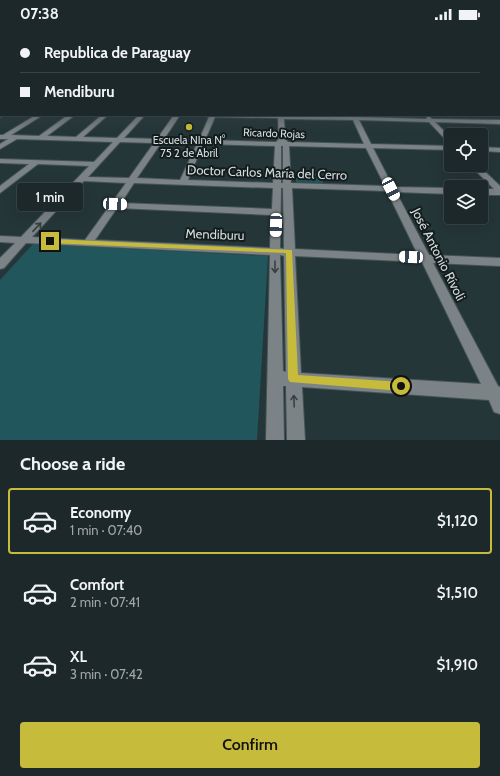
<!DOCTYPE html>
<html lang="en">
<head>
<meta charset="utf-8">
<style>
  :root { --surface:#1c282a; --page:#293436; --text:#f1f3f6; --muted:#a0a6a8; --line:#3a4447; --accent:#c7bb3c }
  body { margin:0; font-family:Cabin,sans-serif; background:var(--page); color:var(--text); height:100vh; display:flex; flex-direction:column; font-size:15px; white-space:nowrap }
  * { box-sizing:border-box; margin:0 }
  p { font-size:13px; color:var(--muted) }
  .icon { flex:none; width:22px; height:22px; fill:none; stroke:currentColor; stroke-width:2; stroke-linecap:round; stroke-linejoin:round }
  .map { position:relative; height:412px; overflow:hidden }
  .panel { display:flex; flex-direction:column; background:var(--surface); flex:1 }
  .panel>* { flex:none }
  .guide { position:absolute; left:0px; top:0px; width:500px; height:88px; box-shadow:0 4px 16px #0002,0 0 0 1px var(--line); display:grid; align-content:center; height:88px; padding:0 20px; background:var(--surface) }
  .tools { position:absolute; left:444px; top:100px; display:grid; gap:8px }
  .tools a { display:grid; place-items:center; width:44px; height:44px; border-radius:4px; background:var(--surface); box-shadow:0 4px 16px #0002,0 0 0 1px var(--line); font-size:20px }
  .end { position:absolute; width:18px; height:18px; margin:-9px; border:5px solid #c7bb3c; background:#111; box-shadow:0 0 0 2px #111 }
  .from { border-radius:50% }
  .bubble { position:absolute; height:28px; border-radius:4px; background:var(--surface); box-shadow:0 4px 16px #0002,0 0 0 1px var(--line); font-size:13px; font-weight:600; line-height:28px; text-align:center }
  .car { position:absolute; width:12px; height:24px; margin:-12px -6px; border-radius:5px; box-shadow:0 0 3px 1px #0007; background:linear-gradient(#fff 24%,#345 0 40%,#fff 0 76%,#345 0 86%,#fff 0) }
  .guide b { display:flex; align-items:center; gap:14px; height:38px; font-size:15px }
  .guide b+b { border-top:1px solid var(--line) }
  .guide i { width:10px; height:10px; background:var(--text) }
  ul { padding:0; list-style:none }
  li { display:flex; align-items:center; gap:12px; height:66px; margin:0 8px 6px; padding:0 12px; border:2px solid transparent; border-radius:4px }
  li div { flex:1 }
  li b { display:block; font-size:15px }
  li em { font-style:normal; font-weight:600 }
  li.on { border-color:var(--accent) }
  li>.icon { width:36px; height:36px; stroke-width:1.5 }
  h2 { padding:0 20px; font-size:18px; line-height:48px }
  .button { display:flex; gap:8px; margin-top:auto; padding:8px 20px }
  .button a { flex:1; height:46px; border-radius:4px; background:var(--accent); color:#111; font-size:16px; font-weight:600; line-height:46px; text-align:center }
  .status { display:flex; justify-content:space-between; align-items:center; height:28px; padding:0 20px; background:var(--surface); direction:ltr }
  .status svg { height:11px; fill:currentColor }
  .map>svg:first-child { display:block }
</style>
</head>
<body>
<div class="status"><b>07:38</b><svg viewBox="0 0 49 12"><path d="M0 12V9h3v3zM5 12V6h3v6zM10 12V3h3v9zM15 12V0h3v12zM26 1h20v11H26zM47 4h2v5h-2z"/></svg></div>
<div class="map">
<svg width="500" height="412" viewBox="0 0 500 412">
  <rect width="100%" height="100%" fill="#253638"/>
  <g fill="#22565d">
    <path d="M296,145H321L323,155L296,154Z"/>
    <path d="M33,216L268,228L257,412H0V252Z"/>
  </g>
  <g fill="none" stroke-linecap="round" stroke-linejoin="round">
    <defs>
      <g id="minor">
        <rect x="499" y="52" width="1" height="3"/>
        <rect x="499" y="61" width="1" height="2"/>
        <rect x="0" y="67" width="1" height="2"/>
        <rect x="499" y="71" width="1" height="2"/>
        <rect x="0" y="82" width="1" height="4"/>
        <path d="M36,87H43L11,107L39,108L68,87H75L47,108L76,109L102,87H108L83,109L117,110L139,87H145L124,110L157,111L174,87H180L164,111L199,112L209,89L199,87L351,89L350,87H356L357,89L426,91L428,88L432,91L500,92V96L435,94L451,110V116L449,115L429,94L359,92L371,116L451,118V122L373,120L393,159L451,160V166L396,164L429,227L500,230V238L433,235L498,358L500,359V386L494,384L489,372L302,359L305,412H287L286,358H283L284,412H266L270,227L26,215L4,240L0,241V230L15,215L0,214V208L21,209L89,138L38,136L0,165V158L29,136L0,135V131L94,134L113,114L17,111L0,121V116L8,111H0V107H3ZM215,89L278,90L279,111L276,114L205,112ZM284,91L353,92L364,116L288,114L285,111ZM120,114L154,115L129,150L88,149ZM161,115L197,116L180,152L137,150ZM203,116L275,118L273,155L188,152ZM281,118H283V155H281ZM289,118L366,120L385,158L291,155ZM84,153L126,155L85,212L32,209ZM134,155L273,160L272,181L121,175ZM281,160H283L284,221L280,220ZM292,160L387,163L418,227L295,221ZM117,180L271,187L270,220L95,212ZM280,227L284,228L286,344L283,343ZM295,228L422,234L481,356L301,345Z"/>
        <path d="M481,119L500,120V124L481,123Z"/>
        <path d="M470,137H478L500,158V167H481V161H494Z"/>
      </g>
      <path id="major" d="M0,85L1,87H4L0,89Z"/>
    </defs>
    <use href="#minor" stroke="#445456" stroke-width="2"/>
    <use href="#major" stroke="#445456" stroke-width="2"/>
    <use href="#minor" fill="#7c8387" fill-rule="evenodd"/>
    <use href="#major" fill="#c5d4db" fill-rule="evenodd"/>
  </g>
  <defs><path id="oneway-shaft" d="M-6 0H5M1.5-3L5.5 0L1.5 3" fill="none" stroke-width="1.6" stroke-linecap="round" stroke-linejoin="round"/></defs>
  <g stroke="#384042">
    <use href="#oneway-shaft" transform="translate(37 199) rotate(-47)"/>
    <use href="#oneway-shaft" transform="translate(275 239) rotate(90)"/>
    <use href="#oneway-shaft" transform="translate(294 373) rotate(-92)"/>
  </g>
  <linearGradient id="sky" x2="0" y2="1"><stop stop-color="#141e1f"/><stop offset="0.44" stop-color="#40525e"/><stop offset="1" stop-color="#40525e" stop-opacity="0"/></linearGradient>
  <rect width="500" height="104" fill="url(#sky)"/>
  <path fill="#c7bb3c" d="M50,211L292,222L298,347L401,354L405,355L406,358L405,362L401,363L290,354L288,351L286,225L47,215V212Z"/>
  <circle fill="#c7bb3c" stroke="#141c1d" stroke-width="1.5" cx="189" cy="99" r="4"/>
  <g text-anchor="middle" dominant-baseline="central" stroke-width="4" stroke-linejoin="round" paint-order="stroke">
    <g font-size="11" fill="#d3ddde" stroke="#141c1d">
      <text transform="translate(274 105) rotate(2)">Ricardo Rojas</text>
    </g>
    <g font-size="11" fill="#d3ddde" stroke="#141c1d">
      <text x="189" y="112">Escuela NIna N°<tspan x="189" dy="13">75 2 de Abril</tspan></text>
    </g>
    <g font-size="13" fill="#d3ddde" stroke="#141c1d">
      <text transform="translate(267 144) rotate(2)">Doctor Carlos María del Cerro</text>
      <text transform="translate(215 206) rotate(2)">Mendiburu</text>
      <text transform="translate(439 226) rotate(63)">José Antonio Rívoli</text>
    </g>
  </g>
</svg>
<div class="tools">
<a><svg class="icon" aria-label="locate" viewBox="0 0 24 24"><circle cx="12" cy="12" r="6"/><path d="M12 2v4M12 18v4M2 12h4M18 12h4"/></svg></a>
<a><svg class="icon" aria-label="layers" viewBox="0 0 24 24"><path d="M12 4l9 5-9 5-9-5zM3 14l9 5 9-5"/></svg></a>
</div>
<i class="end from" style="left:401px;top:358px"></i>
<i class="end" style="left:50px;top:213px"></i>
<div class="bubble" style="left:17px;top:155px;width:66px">1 min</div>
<i class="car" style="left:391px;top:161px;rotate:153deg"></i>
<i class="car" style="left:115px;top:176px;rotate:93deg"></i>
<i class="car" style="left:276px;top:197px;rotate:182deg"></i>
<i class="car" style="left:411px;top:229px;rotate:273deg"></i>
<div class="guide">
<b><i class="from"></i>Republica de Paraguay</b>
<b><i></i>Mendiburu</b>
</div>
</div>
<section class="panel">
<h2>Choose a ride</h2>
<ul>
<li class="on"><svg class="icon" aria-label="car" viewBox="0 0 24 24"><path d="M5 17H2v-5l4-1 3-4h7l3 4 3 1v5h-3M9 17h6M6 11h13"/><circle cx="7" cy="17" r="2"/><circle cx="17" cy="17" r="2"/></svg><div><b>Economy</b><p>1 min · 07:40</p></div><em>$1,120</em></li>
<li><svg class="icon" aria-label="car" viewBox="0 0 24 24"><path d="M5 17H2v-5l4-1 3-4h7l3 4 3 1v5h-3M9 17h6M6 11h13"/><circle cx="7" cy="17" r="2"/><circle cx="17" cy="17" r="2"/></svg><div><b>Comfort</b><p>2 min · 07:41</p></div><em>$1,510</em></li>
<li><svg class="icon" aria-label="car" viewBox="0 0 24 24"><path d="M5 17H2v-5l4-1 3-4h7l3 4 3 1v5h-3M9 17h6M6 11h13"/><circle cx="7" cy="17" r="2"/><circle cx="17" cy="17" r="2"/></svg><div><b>XL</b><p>3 min · 07:42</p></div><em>$1,910</em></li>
</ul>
<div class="button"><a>Confirm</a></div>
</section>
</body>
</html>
